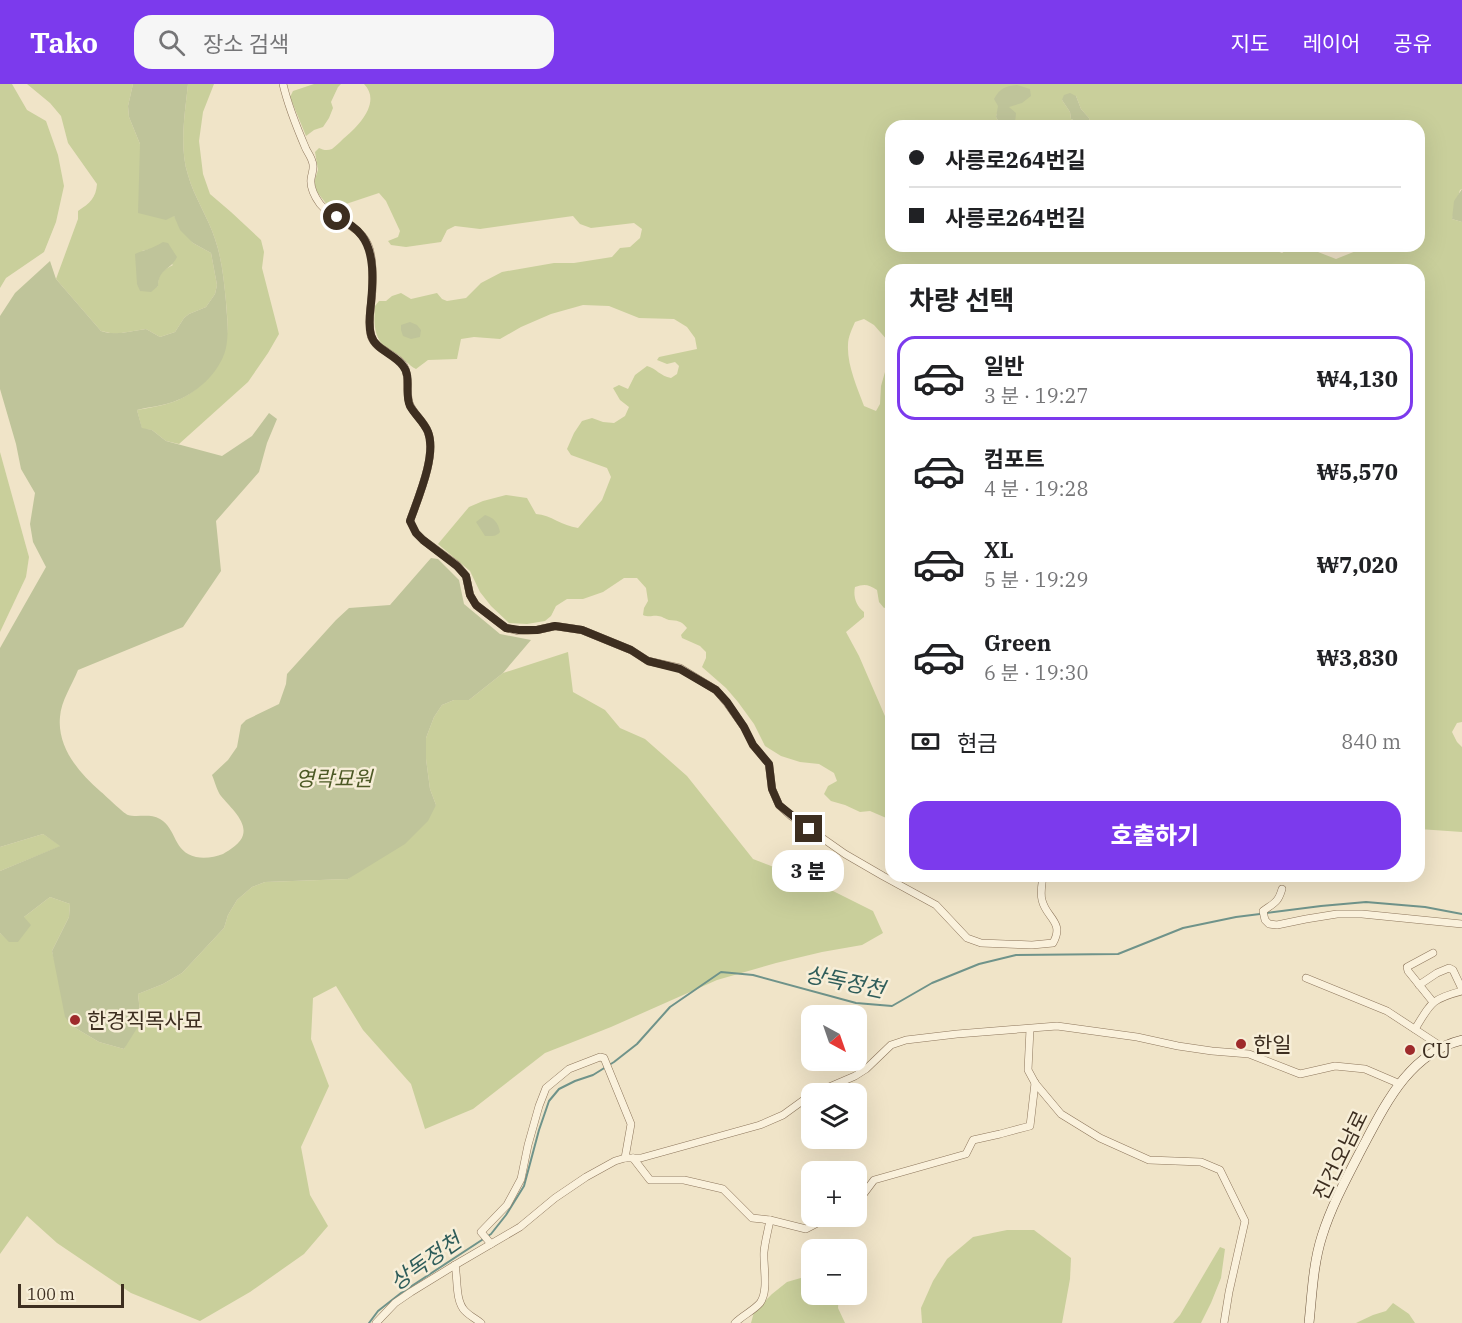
<!DOCTYPE html>
<html lang="ko">
<head>
<meta charset="utf-8">
<style>
  :root { --surface:#fff; --page:#f6f6f6; --text:#202124; --muted:#757577; --line:#e0e0e0; --accent:#7c3aed }
  body { margin:0; font-family:"IBM Plex Serif","Noto Sans KR",serif; background:var(--page); color:var(--text); height:100vh; display:flex; flex-direction:column; font-size:22px; white-space:nowrap }
  * { box-sizing:border-box; margin:0 }
  p { font-size:20px; color:var(--muted) }
  .icon { flex:none; width:33px; height:33px; fill:none; stroke:currentColor; stroke-width:2; stroke-linecap:round; stroke-linejoin:round }
  .map { position:relative; flex:1; overflow:hidden }
  .sheet { position:absolute; left:885px; top:180px; width:540px; height:618px; display:flex; flex-direction:column; background:var(--surface); border-radius:18px; box-shadow:0 6px 24px #0002 }
  .sheet>* { flex:none }
  .guide { position:absolute; left:885px; top:36px; width:540px; height:132px; border-radius:18px; box-shadow:0 6px 24px #0002; display:grid; align-content:center; height:132px; padding:0 24px; background:var(--surface) }
  .needle { width:39px; rotate:140deg }
  .controls { position:absolute; left:801px; top:921px; display:grid; gap:12px }
  .controls a { display:grid; place-items:center; width:66px; height:66px; border-radius:12px; background:var(--surface); box-shadow:0 6px 24px #0002; font-size:30px }
  .scale { position:absolute; left:18px; bottom:15px; width:106px; box-sizing:border-box; padding-left:6px; border:3px solid #3d2e20; border-top:0; font-size:16px; line-height:21px; white-space:nowrap; color:#3d2e20; -webkit-text-stroke:4px #f7eed8; paint-order:stroke }
  .end { position:absolute; width:27px; height:27px; margin:-14px; border:8px solid #3d2e20; background:#fff; box-shadow:0 0 0 3px #fff }
  .from { border-radius:50% }
  .bubble { position:absolute; height:42px; border-radius:18px; background:var(--surface); box-shadow:0 6px 24px #0002; font-size:20px; font-weight:800; line-height:42px; text-align:center }
  .guide b { display:flex; align-items:center; gap:21px; height:57px; font-size:22px }
  .guide b+b { border-top:2px solid var(--line) }
  .guide i { width:15px; height:15px; background:var(--text) }
  ul { padding:0; list-style:none }
  li { display:flex; align-items:center; gap:18px; height:84px; margin:0 12px 9px; padding:0 12px; border:3px solid transparent; border-radius:18px }
  li div { flex:1 }
  li b { display:block; font-size:22px }
  li em { font-style:normal; font-weight:800 }
  li.selected { border-color:var(--accent) }
  li>.icon { width:54px; height:54px; stroke-width:1.5 }
  h2 { padding:0 24px; font-size:27px; line-height:72px }
  .pay { display:flex; align-items:center; gap:15px; height:66px; padding:0 24px; font-size:22px }
  .pay p { margin-inline-start:auto }
  .action { display:flex; gap:12px; margin-top:auto; padding:12px 24px }
  .action a { flex:1; height:69px; border-radius:18px; background:var(--accent); color:#fff; font-size:24px; font-weight:800; line-height:69px; text-align:center }
  header { display:flex; align-items:center; gap:36px; box-sizing:border-box; height:84px; padding:0 30px; background:var(--accent); color:#fff }
  header strong { font-size:28px }
  nav { display:flex; gap:33px; margin-inline-start:auto; font-size:21px }
  .search { width:420px; height:54px; background:var(--page); display:flex; align-items:center; gap:15px; box-sizing:border-box; padding:0 21px; border-radius:18px; color:var(--muted); font-size:22px }
  .map>svg:first-child { display:block }
</style>
</head>
<body>
<header>
<strong>Tako</strong>
<div class="search"><svg class="icon" aria-label="search" viewBox="0 0 24 24"><circle cx="10" cy="10" r="6"/><path d="M15 15l6 6"/></svg>장소 검색</div>
<nav><a>지도</a><a>레이어</a><a>공유</a></nav>
</header>
<div class="map">
<svg width="1462" height="1239" viewBox="0 0 1462 1239">
  <rect width="100%" height="100%" fill="#f0e4c8"/>
  <g fill="#c9cf9b" fill-rule="evenodd">
    <path d="M0,0H12L27,26L46,37L58,71L64,102L56,138L44,168L6,194L0,204Z"/>
    <path d="M27,0H133L128,22L129,33L140,60V93L174,132L193,159L211,169L217,201L215,210L206,223L189,230L184,234L175,248L160,253L146,245L115,250L101,247L56,195L78,135V127C90,119 96,114 97,100L68,59L61,32L50,19ZM154,164L173,181C162,187 158,189 158,203L142,167Z"/>
    <path d="M188,0H214L203,28L199,57L203,90L210,110L231,128L261,156L264,168L262,184L279,250L268,269L248,298L179,360L166,357L152,346L142,345L137,326C148,324 161,322 173,318C201,308 225,281 227,250C228,240 227,229 226,218C224,197 222,175 215,155C208,133 194,113 188,91C179,63 185,29 188,0Z"/>
    <path d="M314,0H341L338,3L331,18L333,24L329,34L323,43L314,46L306,52L290,13L293,7Z"/>
    <path d="M364,0H1462V105L1460,106L1452,135L1462,138V638L1457,639L1452,648L1457,658L1462,663V748L1419,745V186H891V524L889,522L884,524L879,518L877,506C868,500 864,500 855,503C853,512 856,522 864,528V533L846,548L859,572L891,646V736L870,727L860,728L845,721L831,717L824,710L828,702L837,697L834,689L819,680L800,678L781,672L765,662L754,640L738,618L726,604L702,583L706,574V568L700,562L682,554L681,551L687,544C681,536 677,537 669,536C665,535 662,532 658,532C652,531 650,534 643,531L644,524L648,517L646,504L637,494H624L603,508L583,515H567L556,522L551,532L545,537L527,540L509,539L491,522L480,508L470,487L438,460L469,423L483,417L506,411L527,414L536,430C551,431 562,442 578,444L602,416L611,393L607,384L571,371L567,365L574,349L582,337L592,334L603,338L614,339L625,332L629,323L620,316L613,304L619,301L628,305L635,291L647,282C657,285 660,292 671,294L677,290L679,282L675,278L667,280L657,276L659,273L697,265L695,254L687,243L674,235L639,234L609,222L583,221L551,230L521,243L500,255L474,253L461,255L457,275L428,276L416,285C408,281 405,275 397,270C393,268 388,266 385,263C373,252 374,237 375,222L379,217H386L392,212L401,209L411,215L437,209L442,215L447,217L466,214L481,199L502,188L554,179H574L612,173L620,164L630,163L640,154L642,145L634,139L591,144L580,140L573,132L480,145L455,142L447,146L441,158L406,163L391,161L388,157L398,153L400,147L386,117L379,109L340,122H328L317,108L314,98L318,86L315,68L319,64C323,66 327,67 332,65C336,62 340,58 343,55C358,43 382,18 364,0ZM1076,12L1081,25L1089,34L1091,42H1419V162H1358L1356,167L1336,175L1318,168L1313,162H1292L1282,169L1272,165L1275,162H891V42H1001L996,33L999,22L1013,42H1010H1081L1080,40L1071,35L1070,28L1062,16ZM864,235L874,241L888,257L889,274L881,302L880,320L876,327L864,322C857,303 847,281 848,261C848,253 852,245 855,238Z"/>
    <path d="M0,368L29,473L26,493L0,548Z"/>
    <path d="M568,568L573,608L605,626L620,644L645,655L687,692L753,775L821,801L873,827L883,849L862,861L822,868L776,879L717,896L611,943L545,969L473,1025L425,1045L411,1000L363,946L336,902L313,914L311,955L329,1002L301,1063L310,1111L328,1142L304,1170L250,1208L200,1237L131,1209L57,1159L27,1132L0,1170V849L9,857L24,833L50,813L70,820L69,833L52,867L72,942L99,958L124,965L140,928L138,910L163,900L182,889L224,844L228,831L237,816L252,803L265,798L348,795L436,721L430,705L426,675V654L434,633L442,621L454,616H469L503,589Z"/>
    <path d="M43,750L61,762L0,787V763Z"/>
    <path d="M1007,1146H1034L1071,1174L1070,1195L1062,1239H922L921,1224L933,1197L947,1175L973,1153Z"/>
    <path d="M1220,1163L1225,1165L1221,1194L1211,1219L1201,1239H1173L1180,1231Z"/>
    <path d="M811,1191L812,1210L839,1211L838,1224L845,1239H751L754,1228L772,1210L787,1198Z"/>
    <path d="M1393,1219L1409,1230L1415,1239H1356L1373,1231L1386,1227Z"/>
  </g>
  <g fill="#bfc49a">
    <path d="M133,0H188C185,29 179,63 188,91C194,113 208,133 215,155C222,175 224,197 226,218C227,233 229,249 226,264C220,289 196,310 173,318C162,322 148,323 137,326L142,344L152,346L166,357L222,372L252,352L269,329L277,335L267,359L259,388L216,437L221,487L183,543L78,586C72,601 61,617 60,633C57,663 79,689 100,707C105,711 123,729 128,731C137,734 149,729 160,735C177,745 173,768 196,773C205,775 215,773 223,770C230,766 241,759 243,751C247,737 229,722 221,712C217,707 215,698 212,691L228,676L237,663L241,641L246,636L279,620L286,600L287,590L336,536L349,524L390,521L431,474L438,475L459,496L464,520L500,550L531,556L503,589L469,616H454L442,621L434,633L426,654V675L430,705L436,721L428,737L405,760L348,795L265,798L252,803L237,816L228,831L224,844L182,889L163,900L138,910L140,928L139,941L124,965L99,958L72,942L65,933L52,867L69,833L70,820L50,813L24,833L31,841L18,858H9L0,849V787L60,762L43,750L0,763V564L46,483L33,458L30,440L35,409L21,385L16,360L0,305V232L15,209L50,177L56,195L101,247C116,252 131,247 146,245L160,253L175,248L184,234L189,230L206,223L215,210L217,201L211,169L193,159L180,146L174,132L166,136L138,129L140,60L129,33L128,22Z"/>
    <path d="M1017,1L1030,5L1031,12L1022,19L1009,23L1016,29L1015,39L1013,42H1001L996,33L998,22L994,15C1000,4 1006,2 1017,1Z"/>
    <path d="M1070,9L1076,12L1081,25L1089,34L1091,42H1081L1080,39L1071,35L1070,28L1062,16L1064,11Z"/>
    <path d="M1462,105V138L1452,135L1454,117Z"/>
    <path d="M163,158L168,159L177,173C170,187 159,184 158,202L151,208L140,207L137,200L135,170C144,166 154,164 163,158Z"/>
    <path d="M410,238L417,241L421,246L420,253L411,255L403,252L401,246V241Z"/>
    <path d="M485,431C494,434 498,438 500,448C496,453 491,452 485,452L476,438Z"/>
  </g>
  <g fill="none" stroke-linecap="round" stroke-linejoin="round">
    <g stroke="#6f938a" stroke-width="2">
      <path d="M1266,829L1321,822L1366,818L1425,823L1462,830"/>
      <path d="M369,1239L378,1227L401,1209L491,1150L506,1131L524,1102L539,1046L549,1017L559,1005L575,997L593,991L614,978L637,960L670,923L721,888L753,891L856,919L892,922L932,899L979,880L1016,871L1118,870L1183,844L1236,833L1260,830"/>
    </g>
    <defs>
      <g id="street">
        <path d="M283,0C288,22 297,44 306,65C308,69 311,73 312,77C315,83 312,88 311,95C310,103 315,113 320,120C334,137 358,139 368,161C374,174 373,205 371,220C370,231 368,241 371,252C376,267 396,269 404,282C410,292 406,307 409,318C412,329 424,337 428,348C437,371 418,414 410,437L416,449L423,456L457,481L466,492L470,511L476,521L506,544L519,547L537,546L555,542L582,546L631,566L648,577L680,584L716,606L727,619L744,643L753,661L769,680L772,705L779,721L791,732L845,770L883,792L936,821L967,854L981,859L1032,861L1053,859C1065,838 1046,834 1042,816C1040,809 1042,799 1043,792"/>
        <path d="M1282,805C1278,819 1274,819 1263,827L1265,836L1269,840L1277,841L1306,835L1337,830H1362L1462,840"/>
        <path d="M1433,869L1407,883L1408,887L1433,918"/>
        <path d="M1306,894L1387,927L1442,963"/>
        <path d="M1419,901L1437,889L1449,884L1453,886L1462,905"/>
        <path d="M1030,945L1028,986L1035,999L1061,1030L1100,1054L1149,1076L1201,1078L1220,1086L1245,1137L1229,1208L1224,1239"/>
        <path d="M1415,945C1431,919 1431,915 1462,907"/>
        <path d="M813,1010L855,992L866,985L891,961L906,956L957,950L1057,942L1137,953L1178,962L1212,967L1249,970L1300,990L1335,982L1365,985L1400,1000"/>
        <path d="M633,1074L650,1096H684L723,1105L752,1134L770,1136L806,1145L831,1132"/>
        <path d="M856,1120L874,1096L966,1070L973,1056L1000,1050L1030,1042L1035,999"/>
        <path d="M491,1160L481,1148L507,1121L521,1095L528,1061L539,1022L546,1004L569,985L600,973L604,974L631,1040L625,1074"/>
        <path d="M455,1181C458,1195 455,1217 465,1227C470,1232 476,1235 481,1239"/>
        <path d="M376,1239L395,1219L411,1208L455,1181L520,1143L555,1114L586,1093L615,1077L625,1074H641L760,1041L783,1031L812,1010"/>
        <path d="M735,1239C743,1231 753,1227 760,1219C769,1207 763,1182 764,1168C765,1157 768,1147 770,1136"/>
      </g>
      <path id="secondary" d="M1309,1239C1312,1211 1313,1180 1322,1152C1331,1123 1346,1095 1360,1068C1384,1023 1408,969 1462,956"/>
    </defs>
    <use href="#street" stroke="#8d765c" stroke-width="8"/>
    <use href="#secondary" stroke="#6f573f" stroke-width="10"/>
    <use href="#street" stroke="#faf1dc" stroke-width="7"/>
    <use href="#secondary" stroke="#faf1dc" stroke-width="9"/>
  </g>
  <g fill="none" stroke-linecap="round" stroke-linejoin="round">
    <path stroke="#3d2e20" stroke-width="8" d="M337,133C346,138 356,143 362,152C375,169 373,198 371,219C370,230 368,240 371,251C375,266 395,270 403,282C412,293 404,309 410,322C415,331 424,338 428,348C437,371 418,414 410,437L416,449L423,456L457,482L466,492L470,511L476,521L506,544L519,546H537L555,542L582,546L631,566L648,577L680,585L716,606L727,618L744,643L753,661L769,680L772,705L779,721L809,745"/>
  </g>
  <g fill="#9e2a2b" stroke="#f7eed8" stroke-width="2">
    <circle cx="75" cy="936" r="6"/>
    <circle cx="1241" cy="960" r="6"/>
    <circle cx="1410" cy="966" r="6"/>
  </g>
  <g text-anchor="middle" dominant-baseline="central" stroke-width="5" stroke-linejoin="round" paint-order="stroke">
    <g font-size="21" font-style="italic" fill="#4d5a26" stroke="#f7eed8">
      <text x="334" y="694">영락묘원</text>
    </g>
    <g font-size="21" fill="#3d2e20" stroke="#f7eed8" text-anchor="start">
      <text x="87" y="936">한경직목사묘</text>
      <text x="1253" y="960">한일</text>
      <text x="1422" y="966">CU</text>
    </g>
    <g font-size="21" fill="#3d2e20" stroke="#f7eed8">
      <text transform="translate(1340 1071) rotate(-64)">진건오남로</text>
    </g>
    <g font-size="22" font-style="italic" fill="#2f5d5a" stroke="#f7eed8">
      <text transform="translate(845 897) rotate(12)">상독정천</text>
      <text transform="translate(425 1177) rotate(-35)">상독정천</text>
    </g>
  </g>
</svg>
<div class="controls">
<a><svg class="needle" viewBox="-14 -14 28 28"><path d="M0-13l5 13h-10z" fill="#e53935"/><path d="M0 13l5-13h-10z" fill="#757577"/></svg></a>
<a><svg class="icon" aria-label="layers" viewBox="0 0 24 24"><path d="M12 4l9 5-9 5-9-5zM3 14l9 5 9-5"/></svg></a>
<a>+</a>
<a>−</a>
</div>
<div class="scale">100 m</div>
<i class="end from" style="left:337px;top:133px"></i>
<i class="end" style="left:809px;top:745px"></i>
<div class="bubble" style="left:772px;top:766px;width:72px">3 분</div>
<div class="guide">
<b><i class="from"></i>사릉로264번길</b>
<b><i></i>사릉로264번길</b>
</div>
<section class="sheet">
<h2>차량 선택</h2>
<ul>
<li class="selected"><svg class="icon" aria-label="car" viewBox="0 0 24 24"><path d="M5 17H2v-5l4-1 3-4h7l3 4 3 1v5h-3M9 17h6M6 11h13"/><circle cx="7" cy="17" r="2"/><circle cx="17" cy="17" r="2"/></svg><div><b>일반</b><p>3 분 · 19:27</p></div><em>₩4,130</em></li>
<li><svg class="icon" aria-label="car" viewBox="0 0 24 24"><path d="M5 17H2v-5l4-1 3-4h7l3 4 3 1v5h-3M9 17h6M6 11h13"/><circle cx="7" cy="17" r="2"/><circle cx="17" cy="17" r="2"/></svg><div><b>컴포트</b><p>4 분 · 19:28</p></div><em>₩5,570</em></li>
<li><svg class="icon" aria-label="car" viewBox="0 0 24 24"><path d="M5 17H2v-5l4-1 3-4h7l3 4 3 1v5h-3M9 17h6M6 11h13"/><circle cx="7" cy="17" r="2"/><circle cx="17" cy="17" r="2"/></svg><div><b>XL</b><p>5 분 · 19:29</p></div><em>₩7,020</em></li>
<li><svg class="icon" aria-label="car" viewBox="0 0 24 24"><path d="M5 17H2v-5l4-1 3-4h7l3 4 3 1v5h-3M9 17h6M6 11h13"/><circle cx="7" cy="17" r="2"/><circle cx="17" cy="17" r="2"/></svg><div><b>Green</b><p>6 분 · 19:30</p></div><em>₩3,830</em></li>
</ul>
<div class="pay"><svg class="icon" aria-label="cash" viewBox="0 0 24 24"><path d="M3 7h18v10H3z"/><circle cx="12" cy="12" r="2"/></svg>현금<p>840 m</p></div>
<div class="action"><a>호출하기</a></div>
</section>
</div>
</body>
</html>
